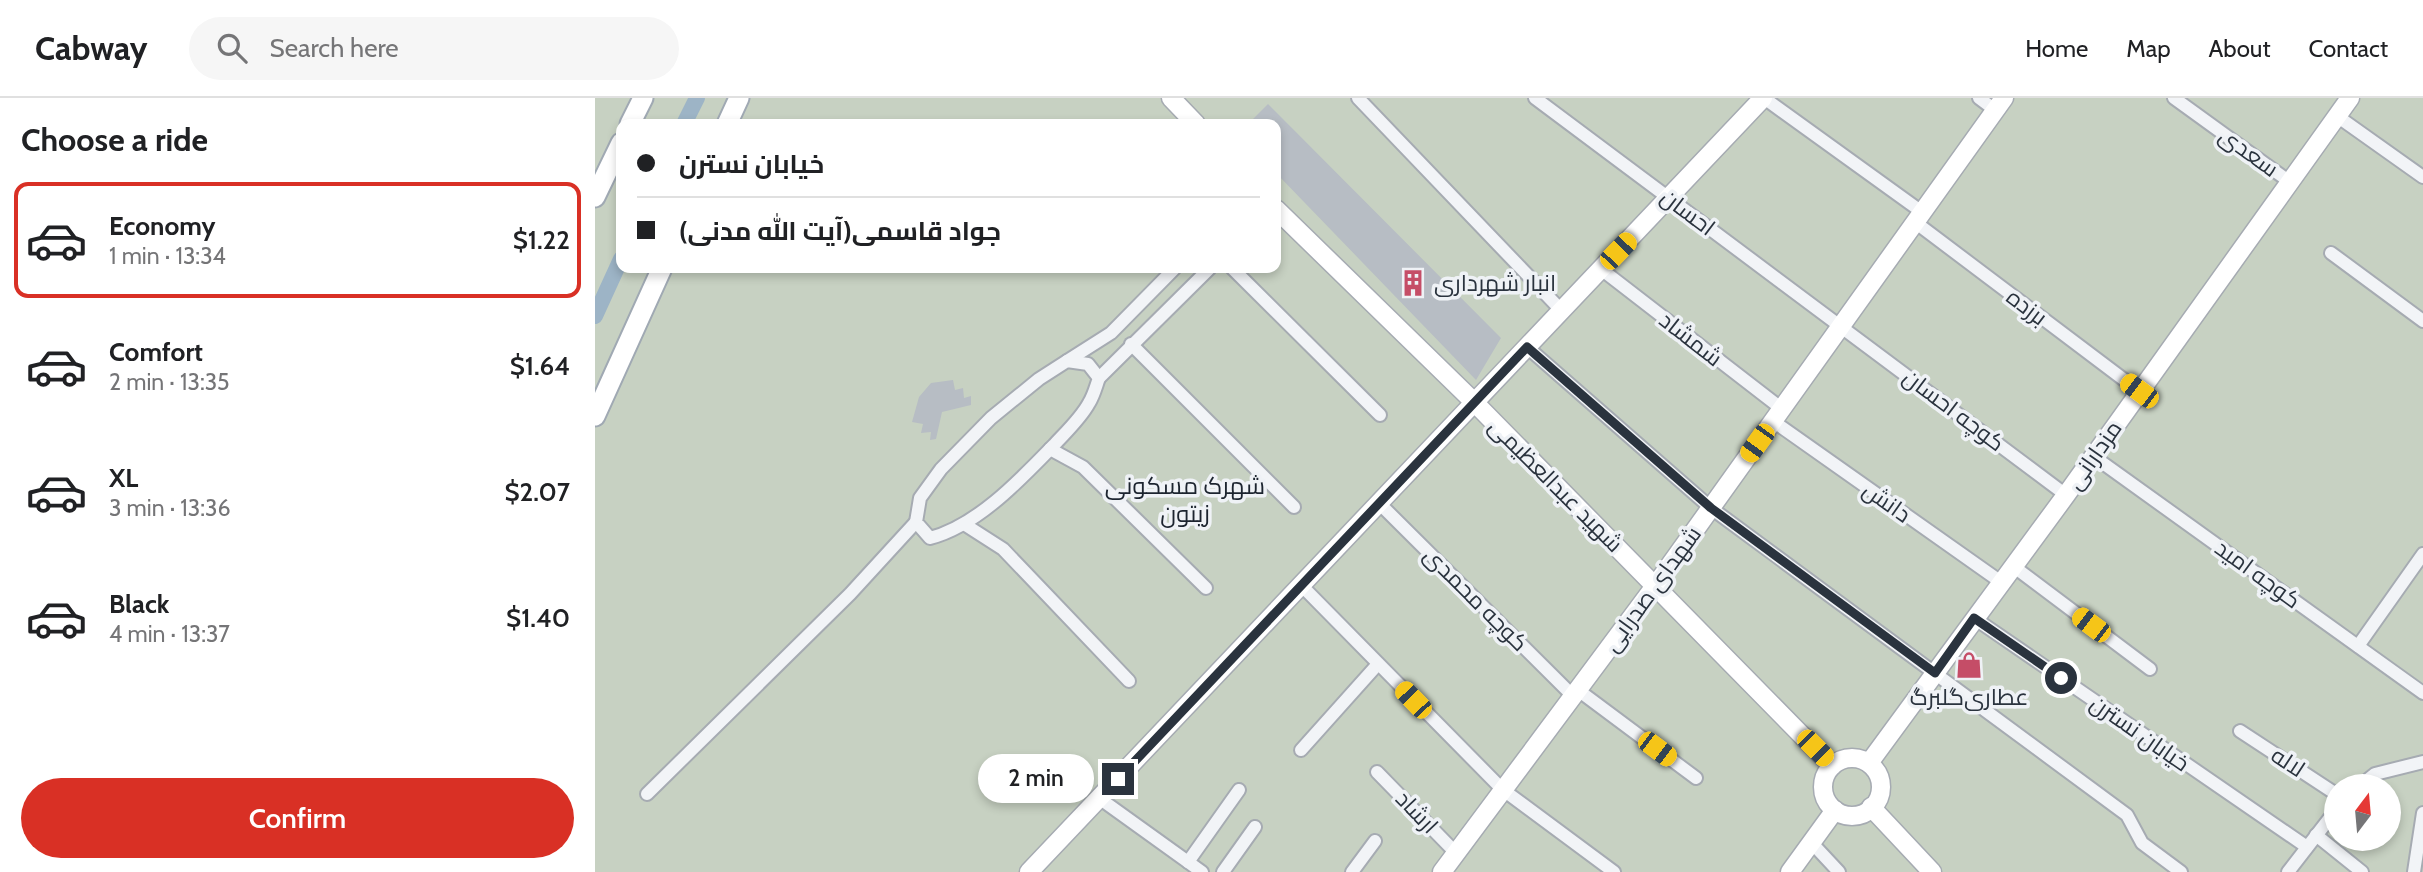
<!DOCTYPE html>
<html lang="en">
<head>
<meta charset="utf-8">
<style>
  :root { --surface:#fff; --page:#f6f6f6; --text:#202124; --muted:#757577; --line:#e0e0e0; --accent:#d93025 }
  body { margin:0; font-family:Cabin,Cairo,sans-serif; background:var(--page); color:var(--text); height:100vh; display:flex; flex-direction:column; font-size:26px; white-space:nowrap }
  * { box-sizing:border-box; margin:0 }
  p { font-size:23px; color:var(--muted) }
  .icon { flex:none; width:38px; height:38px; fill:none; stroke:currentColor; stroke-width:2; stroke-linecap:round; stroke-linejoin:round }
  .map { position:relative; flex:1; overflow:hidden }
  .drawer { display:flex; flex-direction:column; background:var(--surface); width:595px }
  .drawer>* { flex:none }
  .banner { position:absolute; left:21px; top:21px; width:665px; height:154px; border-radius:14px; box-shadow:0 4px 10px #0003; display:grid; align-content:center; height:154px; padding:0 21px; background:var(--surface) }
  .needle { width:46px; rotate:16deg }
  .buttons { position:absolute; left:1729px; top:676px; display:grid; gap:14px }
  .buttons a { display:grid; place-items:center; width:77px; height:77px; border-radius:50%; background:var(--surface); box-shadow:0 4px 10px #0003; font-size:35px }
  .end { position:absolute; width:32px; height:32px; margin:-16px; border:9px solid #2a333e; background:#fff; box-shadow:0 0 0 4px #fff }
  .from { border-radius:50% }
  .bubble { position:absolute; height:49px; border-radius:24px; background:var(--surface); box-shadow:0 4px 10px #0003; font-size:23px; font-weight:600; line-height:49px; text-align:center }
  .car { position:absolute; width:21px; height:42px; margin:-21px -10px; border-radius:9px; box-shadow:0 0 5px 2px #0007; background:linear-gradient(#f5c518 24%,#345 0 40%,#f5c518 0 76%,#345 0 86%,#f5c518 0) }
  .banner b { display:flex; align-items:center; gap:24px; height:66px; font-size:26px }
  .banner b+b { border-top:2px solid var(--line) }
  .banner i { width:18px; height:18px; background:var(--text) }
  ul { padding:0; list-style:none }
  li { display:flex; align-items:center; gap:21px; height:116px; margin:0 14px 10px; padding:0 7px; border:4px solid transparent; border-radius:14px }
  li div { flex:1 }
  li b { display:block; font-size:26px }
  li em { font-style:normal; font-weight:600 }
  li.on { border-color:var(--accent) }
  li>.icon { width:63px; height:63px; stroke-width:1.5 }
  h2 { padding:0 21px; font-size:32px; line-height:84px }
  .cta { display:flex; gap:14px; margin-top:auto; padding:14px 21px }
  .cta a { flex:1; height:80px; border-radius:42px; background:var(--accent); color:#fff; font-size:28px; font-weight:600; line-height:80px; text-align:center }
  header { display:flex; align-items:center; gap:42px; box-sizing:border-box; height:98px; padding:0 35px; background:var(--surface); border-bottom:2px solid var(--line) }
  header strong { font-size:33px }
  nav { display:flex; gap:38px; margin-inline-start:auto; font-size:24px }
  .search { width:490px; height:63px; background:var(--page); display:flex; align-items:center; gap:18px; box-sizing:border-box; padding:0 24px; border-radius:38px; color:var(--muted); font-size:26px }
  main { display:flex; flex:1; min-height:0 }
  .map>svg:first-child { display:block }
</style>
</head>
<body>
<header>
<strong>Cabway</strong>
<div class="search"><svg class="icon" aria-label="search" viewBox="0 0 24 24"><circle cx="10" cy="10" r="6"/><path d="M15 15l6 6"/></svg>Search here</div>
<nav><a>Home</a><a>Map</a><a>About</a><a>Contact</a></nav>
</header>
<main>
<section class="drawer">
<h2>Choose a ride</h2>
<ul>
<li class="on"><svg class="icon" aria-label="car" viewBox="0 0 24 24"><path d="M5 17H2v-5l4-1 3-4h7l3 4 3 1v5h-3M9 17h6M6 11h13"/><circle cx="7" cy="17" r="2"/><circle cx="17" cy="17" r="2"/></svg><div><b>Economy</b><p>1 min · 13:34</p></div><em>$1.22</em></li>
<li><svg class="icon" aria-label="car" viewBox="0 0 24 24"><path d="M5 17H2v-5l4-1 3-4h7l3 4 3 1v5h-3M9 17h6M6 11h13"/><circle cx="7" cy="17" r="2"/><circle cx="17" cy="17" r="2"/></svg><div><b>Comfort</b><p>2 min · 13:35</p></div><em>$1.64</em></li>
<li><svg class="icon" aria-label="car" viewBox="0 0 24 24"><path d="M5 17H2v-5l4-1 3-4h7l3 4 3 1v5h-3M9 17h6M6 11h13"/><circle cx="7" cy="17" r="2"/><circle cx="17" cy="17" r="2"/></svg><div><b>XL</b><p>3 min · 13:36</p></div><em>$2.07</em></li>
<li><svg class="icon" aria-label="car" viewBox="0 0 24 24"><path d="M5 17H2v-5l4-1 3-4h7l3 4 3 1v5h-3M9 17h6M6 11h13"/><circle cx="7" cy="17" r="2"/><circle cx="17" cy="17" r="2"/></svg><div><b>Black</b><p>4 min · 13:37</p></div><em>$1.40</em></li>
</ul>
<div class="cta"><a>Confirm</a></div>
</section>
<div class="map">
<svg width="1828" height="774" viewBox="0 0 1828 774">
  <rect width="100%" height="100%" fill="#e0e4e8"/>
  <path fill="#c7d1c2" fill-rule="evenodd" d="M0,0H1828V774H0ZM26,26H681V170H26ZM1741,688H1794V740H1741Z"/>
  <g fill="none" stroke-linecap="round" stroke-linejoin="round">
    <g stroke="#9db4c6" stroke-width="16">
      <path d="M89,26L102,0"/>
      <path d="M0,218L26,161"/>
    </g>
  </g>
  <g fill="#b7bdc4">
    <path d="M673,6L906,240L881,282L681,75V26H653Z"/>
    <path d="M358,282L360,292L368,290L369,300L376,298V307L347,314L341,341L335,342L336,334L326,335L328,326L317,324L324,299L336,285Z"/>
  </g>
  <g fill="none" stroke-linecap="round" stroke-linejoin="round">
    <defs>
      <g id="street">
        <path d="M763,0L966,212"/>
        <path d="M940,0L1471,397"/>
        <path d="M1169,0L1327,114"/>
        <path d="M1384,0L1400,12"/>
        <path d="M1579,0L1695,84"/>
        <path d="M1742,18L1828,79"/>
        <path d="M1320,124L1544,293"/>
        <path d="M1736,155L1828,223"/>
        <path d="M637,170L785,317"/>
        <path d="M1006,171L1187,311"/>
        <path d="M536,246L699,409"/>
        <path d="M932,249L1116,410L1532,717L1547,745L1586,774"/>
        <path d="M472,263L493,266L504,280C501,288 499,297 494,305C486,320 471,334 459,347C426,381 382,428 335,440L321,424L325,400L346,371L396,320L444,281Z"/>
        <path d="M472,263L516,235L580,170"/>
        <path d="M504,280L615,170"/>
        <path d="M1178,323L1406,484"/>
        <path d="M455,351L488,369L611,490"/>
        <path d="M1498,358L1828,595"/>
        <path d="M784,405L978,598"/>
        <path d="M369,426L408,451L534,583"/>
        <path d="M1418,468L1555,571"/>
        <path d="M706,487L907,691L1019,774"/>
        <path d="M1379,520L1712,749"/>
        <path d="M1763,548L1828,456"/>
        <path d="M983,592L1101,680"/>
        <path d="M1645,633L1741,696"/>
        <path d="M706,652L783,566"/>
        <path d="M782,674L861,755"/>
        <path d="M1765,688L1780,676L1828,664"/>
        <path d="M52,696L255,496L321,424"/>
        <path d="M504,700L607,774"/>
        <path d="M1721,737L1767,774"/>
        <path d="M1216,744L1244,774"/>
        <path d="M593,764L644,692"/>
        <path d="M628,774L660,729"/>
        <path d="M757,774L780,743"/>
        <path d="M1693,774L1741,712"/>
        <path d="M1819,774L1828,715"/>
      </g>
      <g id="secondary">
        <path d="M576,0L601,26"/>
        <path d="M681,111L879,304L1237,668"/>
        <circle cx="1257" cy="689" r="29"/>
        <path d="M1274,665L1471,397L1755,0"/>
        <path d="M1276,709L1337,774"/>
        <path d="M434,774L1168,0"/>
        <path d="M847,774L1060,488L1409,0"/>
        <path d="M1195,774L1240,712"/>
      </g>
      <g id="primary">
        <path d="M35,26L48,0"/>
        <path d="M132,26L144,0"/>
        <path d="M0,99L26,45"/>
        <path d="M0,318L67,170"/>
      </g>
    </defs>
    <use href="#street" stroke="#a6abb2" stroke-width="16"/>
    <use href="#secondary" stroke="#a6abb2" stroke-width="21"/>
    <use href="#primary" stroke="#a0a9b3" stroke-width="23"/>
    <use href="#street" stroke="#f2f4f7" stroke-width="12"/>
    <use href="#secondary" stroke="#fff" stroke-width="18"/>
    <use href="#primary" stroke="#fff" stroke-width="19"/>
  </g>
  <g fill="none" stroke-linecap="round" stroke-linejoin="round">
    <path stroke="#2a333e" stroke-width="9" d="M523,681L932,249L1116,410L1340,575L1379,520L1466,580"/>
  </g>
  <defs>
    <symbol id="building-bare" viewBox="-9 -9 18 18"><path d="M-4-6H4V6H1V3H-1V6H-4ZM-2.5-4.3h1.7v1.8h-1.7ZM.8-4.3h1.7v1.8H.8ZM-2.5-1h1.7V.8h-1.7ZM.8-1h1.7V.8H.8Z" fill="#c54d67" stroke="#eff2f6" stroke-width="2.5" paint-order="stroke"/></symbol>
    <symbol id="shop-bare" viewBox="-9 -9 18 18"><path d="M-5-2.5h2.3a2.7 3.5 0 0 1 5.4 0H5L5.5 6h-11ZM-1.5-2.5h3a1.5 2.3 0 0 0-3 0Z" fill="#c54d67" stroke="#eff2f6" stroke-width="2.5" paint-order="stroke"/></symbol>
  </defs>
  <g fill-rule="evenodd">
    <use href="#building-bare" x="799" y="166" width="38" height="38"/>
    <use href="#shop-bare" x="1355" y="548" width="38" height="38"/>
  </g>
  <g text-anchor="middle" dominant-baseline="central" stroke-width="7" stroke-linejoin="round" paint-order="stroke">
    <g font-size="23" fill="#2a333e" stroke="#eff2f6">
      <text transform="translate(1654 54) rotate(36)">سعدی</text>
      <text transform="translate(1093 114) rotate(37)">احسان</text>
      <text transform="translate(1432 209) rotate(37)">برزده</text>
      <text transform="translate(1096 241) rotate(38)">شمشاد</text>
      <text transform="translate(1359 312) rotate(37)">کوچه احسان</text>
      <text transform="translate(1499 357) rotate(-55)">مزدارانی</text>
      <text transform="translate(961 387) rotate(45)">شهید عبدالعظیمی</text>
      <text transform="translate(1292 404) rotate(35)">دانش</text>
      <text transform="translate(1663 476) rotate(36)">کوچه امید</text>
      <text transform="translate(1057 491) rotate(-54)">شهدای صدرایی</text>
      <text transform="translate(881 501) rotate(45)">کوچه محمدی</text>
      <text transform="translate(1545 635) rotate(35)">خیابان نسترن</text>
      <text transform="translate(1693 664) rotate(33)">لاله</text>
      <text transform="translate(822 714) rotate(46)">ارشاد</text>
    </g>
    <g font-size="23" fill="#2a333e" stroke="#eff2f6" text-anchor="start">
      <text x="839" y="185">انبار شهرداری</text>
      <text x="1374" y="599" text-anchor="middle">عطاری‌گلبرگ</text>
    </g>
    <g font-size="24" fill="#1c242f" stroke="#eff2f6">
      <text x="590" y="387">شهرک مسکونی<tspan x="590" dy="28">زیتون</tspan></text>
    </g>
  </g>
</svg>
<div class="buttons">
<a><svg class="needle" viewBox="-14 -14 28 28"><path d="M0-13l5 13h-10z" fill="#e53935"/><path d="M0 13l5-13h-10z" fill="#757577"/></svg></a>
</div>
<i class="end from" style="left:1466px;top:580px"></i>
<i class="end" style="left:523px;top:681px"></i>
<div class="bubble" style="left:383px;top:656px;width:116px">2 min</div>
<i class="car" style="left:1023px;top:153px;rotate:44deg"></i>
<i class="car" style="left:1544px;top:293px;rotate:307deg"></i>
<i class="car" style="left:1162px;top:345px;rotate:216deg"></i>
<i class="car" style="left:1496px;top:527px;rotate:307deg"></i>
<i class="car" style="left:818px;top:602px;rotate:316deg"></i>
<i class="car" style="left:1220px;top:650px;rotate:135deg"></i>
<i class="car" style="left:1062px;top:651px;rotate:127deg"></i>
<div class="banner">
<b><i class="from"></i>خیابان نسترن</b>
<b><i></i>جواد قاسمی(آیت الله مدنی)</b>
</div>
</div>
</main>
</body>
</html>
